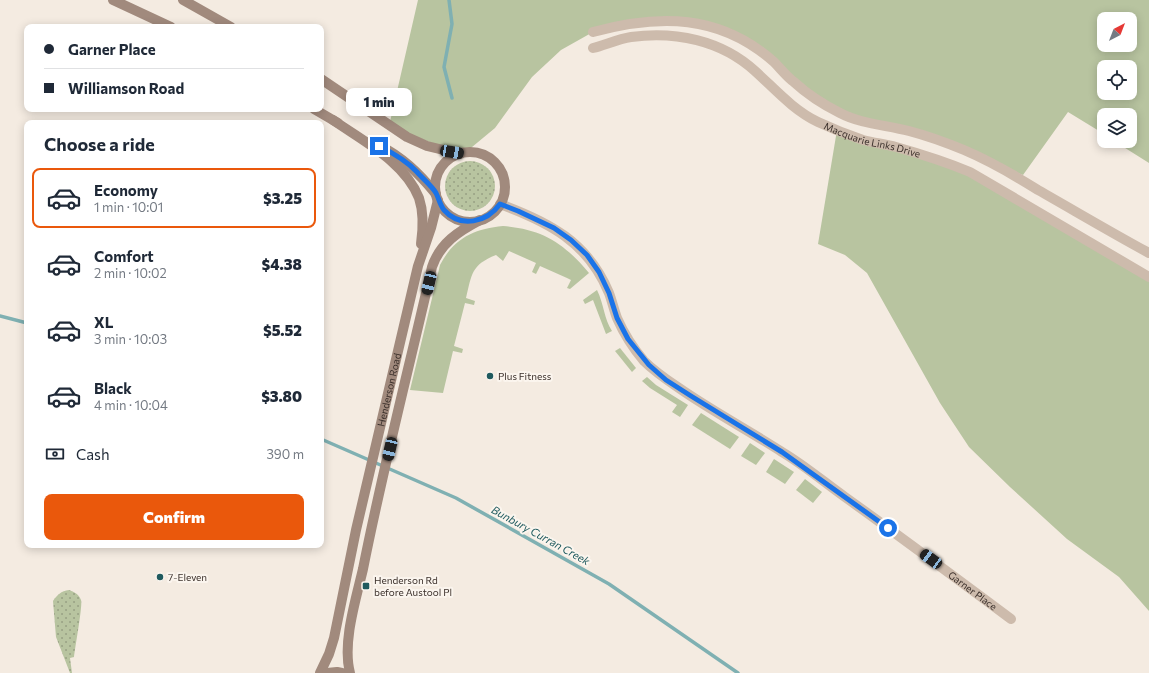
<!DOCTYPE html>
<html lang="en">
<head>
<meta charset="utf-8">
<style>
  :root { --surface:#fff; --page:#f6f6f7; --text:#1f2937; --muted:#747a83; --line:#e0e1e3; --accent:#ea580c }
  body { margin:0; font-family:Commissioner,sans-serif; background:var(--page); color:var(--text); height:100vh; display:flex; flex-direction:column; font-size:15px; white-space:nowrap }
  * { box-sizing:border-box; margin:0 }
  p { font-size:13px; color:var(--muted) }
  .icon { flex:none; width:22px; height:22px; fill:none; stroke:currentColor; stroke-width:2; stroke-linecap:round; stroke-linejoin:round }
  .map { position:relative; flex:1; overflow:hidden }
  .side { position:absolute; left:24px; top:120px; width:300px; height:428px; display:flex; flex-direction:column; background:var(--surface); border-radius:8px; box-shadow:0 2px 10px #0003 }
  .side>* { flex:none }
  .top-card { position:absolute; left:24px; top:24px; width:300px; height:88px; border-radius:8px; box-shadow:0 2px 10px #0003; display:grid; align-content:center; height:88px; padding:0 20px; background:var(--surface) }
  .needle { width:26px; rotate:42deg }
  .tools { position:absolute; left:1097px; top:12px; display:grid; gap:8px }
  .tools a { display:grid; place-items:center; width:40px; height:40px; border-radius:8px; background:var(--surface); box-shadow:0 2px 10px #0003; font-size:20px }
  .end { position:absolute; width:18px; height:18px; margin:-9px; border:5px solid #1a73e8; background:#fff; box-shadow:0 0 0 2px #fff }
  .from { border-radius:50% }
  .bubble { position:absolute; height:28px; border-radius:8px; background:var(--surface); box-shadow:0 2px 10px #0003; font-size:13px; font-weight:800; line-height:28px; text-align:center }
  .car { position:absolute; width:12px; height:24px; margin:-12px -6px; border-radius:5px; box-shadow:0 0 3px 1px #0007; background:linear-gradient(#222 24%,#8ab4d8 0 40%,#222 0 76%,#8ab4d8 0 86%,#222 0) }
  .top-card b { display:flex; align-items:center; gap:14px; height:38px; font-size:15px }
  .top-card b+b { border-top:1px solid var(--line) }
  .top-card i { width:10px; height:10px; background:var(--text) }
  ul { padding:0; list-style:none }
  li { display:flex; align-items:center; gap:12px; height:60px; margin:0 8px 6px; padding:0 12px; border:2px solid transparent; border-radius:8px }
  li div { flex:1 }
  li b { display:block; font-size:15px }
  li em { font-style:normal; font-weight:800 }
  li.active { border-color:var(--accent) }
  li>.icon { width:36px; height:36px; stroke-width:1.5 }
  h2 { padding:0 20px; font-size:18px; line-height:48px }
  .pay { display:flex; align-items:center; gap:10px; height:44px; padding:0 20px; font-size:15px }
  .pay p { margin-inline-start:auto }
  .action { display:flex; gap:8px; margin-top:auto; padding:8px 20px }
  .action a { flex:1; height:46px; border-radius:8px; background:var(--accent); color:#fff; font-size:16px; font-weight:800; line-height:46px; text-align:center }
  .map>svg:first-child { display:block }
</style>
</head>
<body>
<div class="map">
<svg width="1149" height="673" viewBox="0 0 1149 673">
  <defs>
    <pattern id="garden-dots" width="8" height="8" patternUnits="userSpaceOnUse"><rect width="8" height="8" fill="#b8c4a0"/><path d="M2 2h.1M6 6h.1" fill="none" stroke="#97a083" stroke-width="1.8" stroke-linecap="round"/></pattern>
  </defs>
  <rect width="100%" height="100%" fill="#f4ebe1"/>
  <g fill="#b8c4a0" fill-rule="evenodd">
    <path d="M418,0H1149V163L1114,141H1130V115H1104V134L1068,112L1023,175L935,139L849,117L815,98L748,43L684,21L593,32L561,50L532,77L495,128L466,152L460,154L389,126ZM1104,19H1130V45H1104ZM1104,67H1130V93H1104Z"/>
    <path d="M837,130L979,176L1149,276V611L1119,577L1067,539L1010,487L969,447L940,403L867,273L845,255L818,244Z"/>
    <path d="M503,226C542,229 564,243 589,273L570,289L567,288L571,280L567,278L540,266L536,274L532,272L536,263L509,251L503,261L496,255C471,265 472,274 466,298L475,301L474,305L465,303L454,346L463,349L462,353L453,351L443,393L410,390L440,265C454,238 474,229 503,226Z"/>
    <path d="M597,290C604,304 604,319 612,331L606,334L593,300L585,304L583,300Z"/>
    <path d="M620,348L636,368L632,372L615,351Z"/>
    <path d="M647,377L656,385L688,405L680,417L672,412L677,405L650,388L642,381Z"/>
    <path d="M701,413L739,437L730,449L692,425Z"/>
    <path d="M750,443L765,453L756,465L741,456Z"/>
    <path d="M774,459L794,472L785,484L766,472Z"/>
    <path d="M805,479L822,492L813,503L796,490Z"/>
  </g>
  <g fill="url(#garden-dots)">
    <circle cx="470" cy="186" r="25"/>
    <path d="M69,590C74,592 79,594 81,600C83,604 75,648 74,657L70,658L72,673H70L56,637L53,601C57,595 61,591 69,590Z"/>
  </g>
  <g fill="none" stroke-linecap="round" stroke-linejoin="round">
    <g stroke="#7fb0b2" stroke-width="3.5">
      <path d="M449,0L452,24L444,67L452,98"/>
      <path d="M0,316L27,323"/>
      <path d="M321,439L456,498L609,584L738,673"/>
    </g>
    <g stroke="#cdbbac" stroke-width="10">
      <path d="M593,32C659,14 720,14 774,62C781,69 786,76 794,82C807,94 824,105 840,113C861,124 886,125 909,131C928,136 947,143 964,150C990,161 1014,175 1038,190C1075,211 1112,233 1149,253"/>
      <path id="s1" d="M593,48C605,45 618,39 631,37C675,31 721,40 755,71C775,89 793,110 818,122C833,129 848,135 863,140C874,143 885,144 896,147C921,154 946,162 970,172L1149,277"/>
      <path id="s2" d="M500,204C549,222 588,242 609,293C612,301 614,310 617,318C624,334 633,348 644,361C654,371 667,380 679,388C712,411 748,430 782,452C804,465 824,482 845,497C901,537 956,578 1011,619"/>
    </g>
    <g stroke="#a18a7d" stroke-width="10">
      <path d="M113,0L171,27"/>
      <path d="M183,0L231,27"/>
      <path d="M321,79L407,137L427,146L460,154"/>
      <path d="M314,109L338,123"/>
      <path d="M333,120C363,141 405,162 419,198C424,213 423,230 421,244"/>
      <path d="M377,144C402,157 418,172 436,194"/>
      <circle cx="470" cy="187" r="35"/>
      <path id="s3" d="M320,673L329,654L334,638L356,530L390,385L418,266L431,228L438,200"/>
      <path d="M327,673L337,672L342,673"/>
      <path d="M350,673C342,643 356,599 363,569C383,468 409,368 432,267C440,243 459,231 480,220"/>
    </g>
  </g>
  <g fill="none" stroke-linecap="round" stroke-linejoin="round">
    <path stroke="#1a73e8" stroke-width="5" d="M379,146C393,153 407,161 417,172C423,179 432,186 436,193C439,199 440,205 444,210C461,229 487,222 500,204L518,211L554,228L571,240L587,255L599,272L609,293L617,318L628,339L649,365L666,380L691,396L782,452L888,528"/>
  </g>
  <g fill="#1f5a5e" stroke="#fbf5ee" stroke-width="1.5">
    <circle cx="490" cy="376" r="4"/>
    <circle cx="160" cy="577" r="4"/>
    <rect x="362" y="582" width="8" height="8" rx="2"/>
  </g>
  <g text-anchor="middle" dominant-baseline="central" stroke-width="4" stroke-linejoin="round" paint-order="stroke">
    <g font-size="10" fill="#3b302b" stroke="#fbf5ee">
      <text stroke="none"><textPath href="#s1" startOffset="311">Macquarie Links Drive</textPath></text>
      <text stroke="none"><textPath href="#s3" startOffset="292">Henderson Road</textPath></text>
      <text stroke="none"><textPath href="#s2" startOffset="624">Garner Place</textPath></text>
    </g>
    <g font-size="10" fill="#3b302b" stroke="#fbf5ee" text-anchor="start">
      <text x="498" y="376">Plus Fitness</text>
      <text x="168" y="577">7-Eleven</text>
      <text x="374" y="580">Henderson Rd<tspan x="374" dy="12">before Austool Pl</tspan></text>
    </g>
    <g font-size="11" font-style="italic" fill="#1f5a5e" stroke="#fbf5ee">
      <text transform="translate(541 535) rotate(29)">Bunbury Curran Creek</text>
    </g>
  </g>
</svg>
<div class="tools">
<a><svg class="needle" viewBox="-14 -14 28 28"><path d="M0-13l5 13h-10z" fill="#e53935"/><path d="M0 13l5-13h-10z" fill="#747a83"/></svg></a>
<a><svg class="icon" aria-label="locate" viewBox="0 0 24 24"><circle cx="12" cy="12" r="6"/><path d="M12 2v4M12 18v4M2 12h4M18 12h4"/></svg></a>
<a><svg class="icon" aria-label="layers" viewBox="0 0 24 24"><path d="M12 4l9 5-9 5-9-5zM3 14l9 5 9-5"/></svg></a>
</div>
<i class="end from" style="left:888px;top:528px"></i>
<i class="end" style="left:379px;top:146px"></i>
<div class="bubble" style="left:346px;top:88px;width:66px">1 min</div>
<i class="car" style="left:452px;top:152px;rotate:100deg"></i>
<i class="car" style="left:429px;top:283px;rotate:193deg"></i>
<i class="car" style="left:390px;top:449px;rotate:193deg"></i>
<i class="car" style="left:931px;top:559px;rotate:306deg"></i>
<div class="top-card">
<b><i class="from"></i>Garner Place</b>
<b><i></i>Williamson Road</b>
</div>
<section class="side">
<h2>Choose a ride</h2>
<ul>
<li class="active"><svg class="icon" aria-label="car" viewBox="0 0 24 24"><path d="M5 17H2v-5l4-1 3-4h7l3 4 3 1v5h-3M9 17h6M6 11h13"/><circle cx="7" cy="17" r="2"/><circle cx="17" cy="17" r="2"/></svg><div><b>Economy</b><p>1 min · 10:01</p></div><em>$3.25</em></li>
<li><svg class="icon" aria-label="car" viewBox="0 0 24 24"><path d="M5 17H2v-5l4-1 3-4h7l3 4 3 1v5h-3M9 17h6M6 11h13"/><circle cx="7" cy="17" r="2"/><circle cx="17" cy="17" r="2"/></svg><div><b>Comfort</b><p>2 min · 10:02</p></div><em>$4.38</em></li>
<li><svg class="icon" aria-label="car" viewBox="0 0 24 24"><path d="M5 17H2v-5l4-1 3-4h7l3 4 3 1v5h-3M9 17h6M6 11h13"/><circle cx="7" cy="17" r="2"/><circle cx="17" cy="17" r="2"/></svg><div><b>XL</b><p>3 min · 10:03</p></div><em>$5.52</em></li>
<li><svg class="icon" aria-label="car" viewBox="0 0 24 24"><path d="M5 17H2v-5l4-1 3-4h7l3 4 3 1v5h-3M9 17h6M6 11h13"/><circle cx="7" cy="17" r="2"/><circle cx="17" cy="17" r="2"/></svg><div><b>Black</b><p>4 min · 10:04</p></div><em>$3.80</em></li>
</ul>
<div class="pay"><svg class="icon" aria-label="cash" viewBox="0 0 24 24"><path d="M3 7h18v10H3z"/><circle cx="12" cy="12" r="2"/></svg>Cash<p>390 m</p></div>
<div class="action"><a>Confirm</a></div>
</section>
</div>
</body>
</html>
